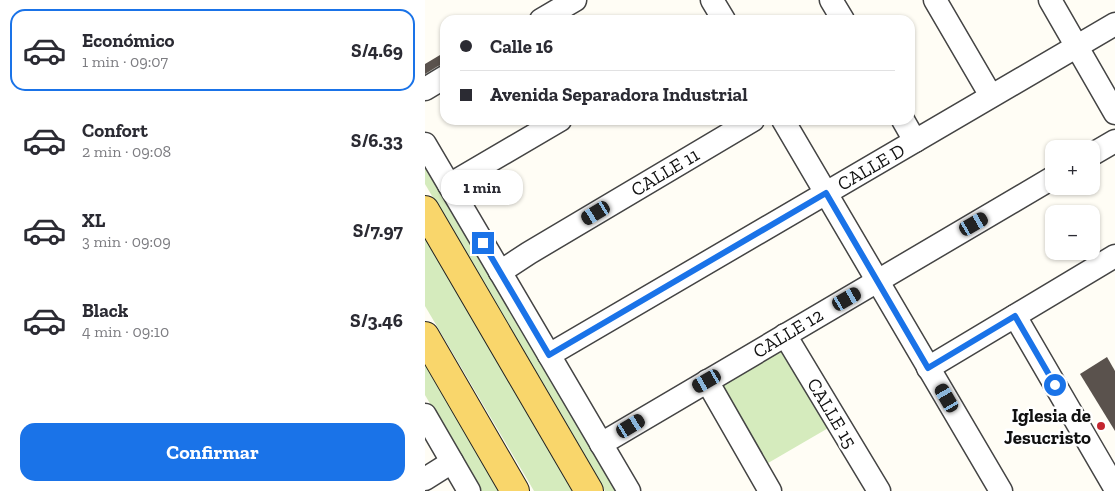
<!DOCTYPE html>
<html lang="es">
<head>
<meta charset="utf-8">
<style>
  :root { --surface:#fff; --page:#f2f2f3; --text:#2b2b33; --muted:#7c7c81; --line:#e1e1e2; --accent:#1a73e8 }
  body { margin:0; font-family:"Zilla Slab",serif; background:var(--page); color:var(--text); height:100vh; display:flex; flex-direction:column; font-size:19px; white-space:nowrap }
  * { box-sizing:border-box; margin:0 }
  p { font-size:16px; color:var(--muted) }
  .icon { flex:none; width:28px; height:28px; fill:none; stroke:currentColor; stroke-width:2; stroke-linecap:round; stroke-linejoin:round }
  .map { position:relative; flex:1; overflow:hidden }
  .sheet { display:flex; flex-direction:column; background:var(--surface); width:425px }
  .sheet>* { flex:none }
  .hud { position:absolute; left:15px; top:15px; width:475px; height:110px; border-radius:15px; box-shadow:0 1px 4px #0004; display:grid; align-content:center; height:110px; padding:0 20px; background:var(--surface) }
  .controls { position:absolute; left:620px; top:140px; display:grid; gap:10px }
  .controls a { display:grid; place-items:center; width:55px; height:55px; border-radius:10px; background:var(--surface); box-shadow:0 1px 4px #0004; font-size:25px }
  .end { position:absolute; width:22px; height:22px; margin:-11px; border:6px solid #1a73e8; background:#fff; box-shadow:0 0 0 2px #fff }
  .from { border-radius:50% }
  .bubble { position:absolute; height:35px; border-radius:15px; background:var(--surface); box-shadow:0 1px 4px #0004; font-size:16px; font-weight:800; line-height:35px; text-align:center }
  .car { position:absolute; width:15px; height:30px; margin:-15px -8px; border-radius:6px; box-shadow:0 0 4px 1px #0007; background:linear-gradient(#222 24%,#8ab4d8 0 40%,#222 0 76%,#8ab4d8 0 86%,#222 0) }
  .hud b { display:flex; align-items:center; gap:18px; height:48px; font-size:19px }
  .hud b+b { border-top:1px solid var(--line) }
  .hud i { width:12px; height:12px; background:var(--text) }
  ul { padding:9px 0 0; list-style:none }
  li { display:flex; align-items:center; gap:15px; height:82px; margin:0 10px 8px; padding:0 10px; border:2px solid transparent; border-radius:15px }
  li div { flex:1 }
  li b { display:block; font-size:19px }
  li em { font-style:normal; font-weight:800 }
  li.on { border-color:var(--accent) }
  li>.icon { width:45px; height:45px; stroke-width:1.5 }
  .action { display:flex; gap:10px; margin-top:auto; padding:10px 20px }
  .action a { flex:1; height:58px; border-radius:15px; background:var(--accent); color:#fff; font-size:20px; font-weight:800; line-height:58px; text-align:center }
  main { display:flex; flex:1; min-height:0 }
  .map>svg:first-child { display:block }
</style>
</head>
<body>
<main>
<section class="sheet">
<ul>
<li class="on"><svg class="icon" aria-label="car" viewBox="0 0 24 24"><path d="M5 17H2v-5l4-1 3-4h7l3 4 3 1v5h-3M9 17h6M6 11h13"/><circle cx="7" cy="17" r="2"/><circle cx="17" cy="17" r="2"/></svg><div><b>Económico</b><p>1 min · 09:07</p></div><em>S/4.69</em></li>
<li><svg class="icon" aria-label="car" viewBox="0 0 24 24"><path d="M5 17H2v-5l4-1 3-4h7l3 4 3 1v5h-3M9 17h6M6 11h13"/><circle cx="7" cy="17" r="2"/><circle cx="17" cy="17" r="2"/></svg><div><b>Confort</b><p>2 min · 09:08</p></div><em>S/6.33</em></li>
<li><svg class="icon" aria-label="car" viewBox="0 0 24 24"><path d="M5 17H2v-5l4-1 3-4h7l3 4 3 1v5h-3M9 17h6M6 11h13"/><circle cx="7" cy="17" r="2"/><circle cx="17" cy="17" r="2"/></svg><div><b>XL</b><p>3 min · 09:09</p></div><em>S/7.97</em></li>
<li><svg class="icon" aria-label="car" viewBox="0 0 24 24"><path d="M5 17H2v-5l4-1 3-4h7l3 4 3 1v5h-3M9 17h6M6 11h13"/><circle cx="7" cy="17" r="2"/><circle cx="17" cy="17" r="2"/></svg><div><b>Black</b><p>4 min · 09:10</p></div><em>S/3.46</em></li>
</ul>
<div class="action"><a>Confirmar</a></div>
</section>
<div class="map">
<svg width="690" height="491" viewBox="0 0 690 491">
  <rect width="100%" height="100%" fill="#fffdf5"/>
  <g fill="#d5ebbd">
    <path d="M0,158L195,491H180L0,184Z"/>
    <path d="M0,236L149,491H109L0,306Z"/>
    <path d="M357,346L405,427L338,466L290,385Z"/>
    <path d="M0,350L83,491H56L0,395Z"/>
  </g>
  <path fill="#0003" d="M20,53V72L0,77V65Z"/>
  <g fill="#5a524d">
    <path d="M20,52V64L13,66L0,74V64Z"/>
    <path d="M682,357L690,371V431L655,374Z"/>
  </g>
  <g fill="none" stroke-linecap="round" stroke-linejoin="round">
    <defs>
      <g id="minor">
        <path d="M287,0L299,20"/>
        <path d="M406,0L418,20"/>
        <path d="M510,0L566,96"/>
        <path d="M625,0L690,113"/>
        <path d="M116,20L150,0"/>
        <path d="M0,89L20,77"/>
        <path d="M358,120L576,491"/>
        <path d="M478,120L490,141"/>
        <path d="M0,144L204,491"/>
        <path d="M666,155L690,141"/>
        <path d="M24,185L135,120"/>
        <path d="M75,272L104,253L328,120"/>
        <path d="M590,316L690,488"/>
        <path d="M360,335L454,491"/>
        <path d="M124,355L690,24"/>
        <path d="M503,368L690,256"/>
        <path d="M282,381L345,491"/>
        <path d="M0,415L44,491"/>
        <path d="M176,444L629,177"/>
        <path d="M0,479L27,462"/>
      </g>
      <g id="major">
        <path d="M0,210L164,491"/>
        <path d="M0,336L90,491"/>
      </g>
    </defs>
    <use href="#minor" stroke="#444" stroke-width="25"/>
    <use href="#major" stroke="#222" stroke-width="30"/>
    <use href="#minor" stroke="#fff" stroke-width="22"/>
    <use href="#major" stroke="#f9d66b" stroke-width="28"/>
  </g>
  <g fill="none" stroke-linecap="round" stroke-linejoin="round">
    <path stroke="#1a73e8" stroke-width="6" d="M58,243L124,355L401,193L503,368L590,316L630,385"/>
  </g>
  <circle fill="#c4262e" stroke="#fff" stroke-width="2" cx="676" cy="426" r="5"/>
  <g text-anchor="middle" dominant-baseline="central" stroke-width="5" stroke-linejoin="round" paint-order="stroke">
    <g font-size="19" fill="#111" stroke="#fff">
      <text transform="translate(446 167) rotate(-30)">CALLE D</text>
      <text transform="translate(240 172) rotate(-31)">CALLE 11</text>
      <text transform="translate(363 333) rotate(-31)">CALLE 12</text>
      <text transform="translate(407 413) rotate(59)">CALLE 15</text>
    </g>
    <g font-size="19" font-weight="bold" fill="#111" stroke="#fff" text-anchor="end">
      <text x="666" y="415">Iglesia de<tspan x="666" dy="22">Jesucristo</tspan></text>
    </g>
  </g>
</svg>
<div class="controls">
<a>+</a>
<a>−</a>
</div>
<i class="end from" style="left:630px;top:385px"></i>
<i class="end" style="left:58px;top:243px"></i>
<div class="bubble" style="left:16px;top:170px;width:82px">1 min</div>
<i class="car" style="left:171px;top:213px;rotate:239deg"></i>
<i class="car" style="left:549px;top:224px;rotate:60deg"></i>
<i class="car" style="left:422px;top:299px;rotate:60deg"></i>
<i class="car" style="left:282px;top:381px;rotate:240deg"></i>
<i class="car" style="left:522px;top:398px;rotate:330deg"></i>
<i class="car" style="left:206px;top:426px;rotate:59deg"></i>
<div class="hud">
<b><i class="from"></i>Calle 16</b>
<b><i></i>Avenida Separadora Industrial</b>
</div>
</div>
</main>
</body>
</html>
